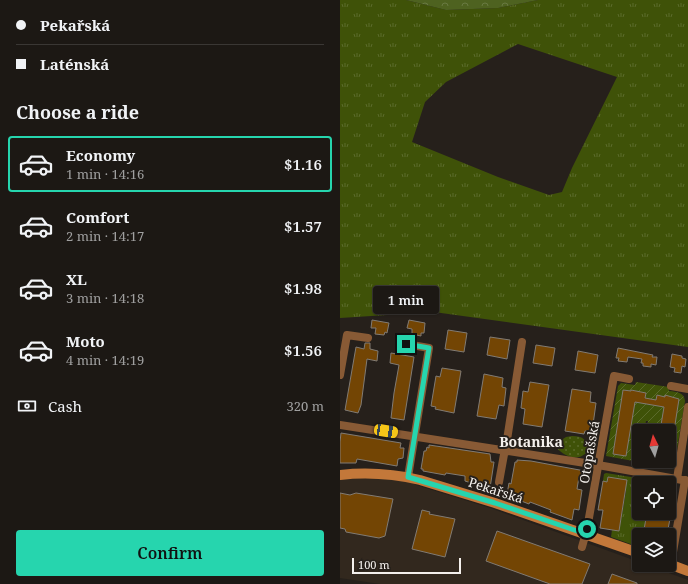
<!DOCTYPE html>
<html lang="en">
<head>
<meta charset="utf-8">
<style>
  :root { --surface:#1c1814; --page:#25211d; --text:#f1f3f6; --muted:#a0a0a0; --line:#3a3734; --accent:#26d5ae }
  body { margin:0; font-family:"Noto Serif",serif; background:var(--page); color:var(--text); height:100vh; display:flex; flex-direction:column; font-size:15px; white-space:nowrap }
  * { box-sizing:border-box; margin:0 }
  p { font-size:13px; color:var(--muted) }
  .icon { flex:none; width:22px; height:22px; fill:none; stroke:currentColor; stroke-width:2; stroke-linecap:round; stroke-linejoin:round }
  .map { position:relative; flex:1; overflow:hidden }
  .drawer { display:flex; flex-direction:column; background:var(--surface); width:340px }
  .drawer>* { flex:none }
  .hud { display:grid; align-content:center; height:88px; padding:0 16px; background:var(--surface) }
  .needle { width:26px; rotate:355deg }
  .controls { position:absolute; left:292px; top:424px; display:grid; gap:8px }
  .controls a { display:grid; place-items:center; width:44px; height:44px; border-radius:4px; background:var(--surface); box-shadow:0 1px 3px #0004,0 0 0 1px var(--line); font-size:20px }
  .scale { position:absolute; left:12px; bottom:10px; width:109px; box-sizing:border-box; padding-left:4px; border:2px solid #f4f0ec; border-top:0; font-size:11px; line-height:14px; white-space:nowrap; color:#f4f0ec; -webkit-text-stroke:3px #26201b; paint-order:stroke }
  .end { position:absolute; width:18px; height:18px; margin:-9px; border:5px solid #26d5ae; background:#111; box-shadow:0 0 0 2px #111 }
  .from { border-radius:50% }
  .bubble { position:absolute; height:28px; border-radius:4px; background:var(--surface); box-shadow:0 1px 3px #0004,0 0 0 1px var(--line); font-size:13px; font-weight:600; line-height:28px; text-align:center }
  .car { position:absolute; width:12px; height:24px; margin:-12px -6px; border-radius:5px; box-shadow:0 0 3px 1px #0007; background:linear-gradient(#f5c518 24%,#345 0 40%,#f5c518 0 76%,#345 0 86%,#f5c518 0) }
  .hud b { display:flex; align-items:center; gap:14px; height:38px; font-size:15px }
  .hud b+b { border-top:1px solid var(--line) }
  .hud i { width:10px; height:10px; background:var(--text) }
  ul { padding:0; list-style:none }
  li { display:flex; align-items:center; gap:12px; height:56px; margin:0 8px 6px; padding:0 8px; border:2px solid transparent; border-radius:4px }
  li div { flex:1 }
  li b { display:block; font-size:15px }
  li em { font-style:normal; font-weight:600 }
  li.current { border-color:var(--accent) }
  li>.icon { width:36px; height:36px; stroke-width:1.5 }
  h2 { padding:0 16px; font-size:18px; line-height:48px }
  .pay { display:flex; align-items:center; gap:10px; height:44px; padding:0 16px; font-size:15px }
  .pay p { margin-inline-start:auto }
  .cta { display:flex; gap:8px; margin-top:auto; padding:8px 16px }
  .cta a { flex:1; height:46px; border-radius:4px; background:var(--accent); color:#111; font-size:16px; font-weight:600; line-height:46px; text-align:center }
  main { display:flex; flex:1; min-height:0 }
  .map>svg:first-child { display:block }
</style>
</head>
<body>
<main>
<section class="drawer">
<div class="hud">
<b><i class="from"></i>Pekařská</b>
<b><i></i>Laténská</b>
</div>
<h2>Choose a ride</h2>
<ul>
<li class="current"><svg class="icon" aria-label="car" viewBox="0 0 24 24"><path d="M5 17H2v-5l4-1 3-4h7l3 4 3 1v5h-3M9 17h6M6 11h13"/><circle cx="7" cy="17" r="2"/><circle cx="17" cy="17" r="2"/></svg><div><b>Economy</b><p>1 min · 14:16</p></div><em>$1.16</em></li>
<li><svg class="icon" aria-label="car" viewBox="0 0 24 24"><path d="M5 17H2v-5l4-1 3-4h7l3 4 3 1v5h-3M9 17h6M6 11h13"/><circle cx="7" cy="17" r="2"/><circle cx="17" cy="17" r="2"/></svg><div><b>Comfort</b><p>2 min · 14:17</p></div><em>$1.57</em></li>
<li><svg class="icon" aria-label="car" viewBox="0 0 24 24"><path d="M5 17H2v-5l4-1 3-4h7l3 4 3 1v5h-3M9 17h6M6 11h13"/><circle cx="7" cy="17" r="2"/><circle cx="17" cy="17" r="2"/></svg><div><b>XL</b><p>3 min · 14:18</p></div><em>$1.98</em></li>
<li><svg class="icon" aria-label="car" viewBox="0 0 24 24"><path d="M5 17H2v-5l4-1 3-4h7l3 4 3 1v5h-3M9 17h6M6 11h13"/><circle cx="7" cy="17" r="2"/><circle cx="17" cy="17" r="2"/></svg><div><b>Moto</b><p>4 min · 14:19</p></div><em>$1.56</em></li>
</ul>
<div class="pay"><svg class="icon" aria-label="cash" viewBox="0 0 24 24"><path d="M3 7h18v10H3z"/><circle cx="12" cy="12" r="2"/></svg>Cash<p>320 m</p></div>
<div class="cta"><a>Confirm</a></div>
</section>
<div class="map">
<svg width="348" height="584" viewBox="0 0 348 584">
  <defs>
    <pattern id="grass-tufts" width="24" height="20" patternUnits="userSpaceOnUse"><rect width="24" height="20" fill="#3f5208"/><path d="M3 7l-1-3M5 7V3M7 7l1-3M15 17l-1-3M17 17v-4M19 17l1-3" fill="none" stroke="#5b6b2c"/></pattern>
    <pattern id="forest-crowns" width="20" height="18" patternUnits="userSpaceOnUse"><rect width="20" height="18" fill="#4e6220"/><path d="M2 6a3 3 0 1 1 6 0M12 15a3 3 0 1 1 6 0" fill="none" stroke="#687941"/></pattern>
    <pattern id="park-dots" width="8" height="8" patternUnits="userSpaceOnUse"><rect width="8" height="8" fill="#3f5208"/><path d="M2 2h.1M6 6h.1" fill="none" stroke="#5b6b2c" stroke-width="1.8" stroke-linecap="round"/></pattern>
    <pattern id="garden-furrows" width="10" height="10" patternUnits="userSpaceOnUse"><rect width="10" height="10" fill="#3f5208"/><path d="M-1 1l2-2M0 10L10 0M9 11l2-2" fill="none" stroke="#5b6b2c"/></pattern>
  </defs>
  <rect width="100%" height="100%" fill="#26201b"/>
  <path fill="#32281e" d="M36,478L71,482L76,485L150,508L299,562V565H307L348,580V584H40L0,578V479Z"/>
  <g fill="url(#grass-tufts)" fill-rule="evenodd">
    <path d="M0,0H66L106,10L158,8L198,0H348V347L94,312L0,318ZM178,44L277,77L232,168L222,192L209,195L158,177L72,142L85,102L106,82Z"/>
    <path d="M266,473L328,483H299V513H307L303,535H299V547L271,537L272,530L281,520L286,491L267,482L263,481L264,474Z"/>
  </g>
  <path fill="url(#forest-crowns)" d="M66,0H198L158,8L106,10Z"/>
  <path fill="url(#park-dots)" d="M232,436C243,436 248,440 248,451C237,464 222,455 214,445L226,437Z"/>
  <path fill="url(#garden-furrows)" fill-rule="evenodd" d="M296,382L329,387V391C337,392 344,392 345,401L334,467L301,462L317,461L328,463L336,419L323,417L320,431H306L308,421H306L304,431H299V462L266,456L278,386L281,383L295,385ZM283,390L291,391L292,390L306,394L304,403L282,400ZM317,395L325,397V396L339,399L337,409L313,405L314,400H316ZM280,410L293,412L286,456L273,454Z"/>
  <g fill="#734504" stroke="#817b74">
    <path d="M32,320L49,323L47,333L45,332L44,335L35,334L36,328H31Z"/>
    <path d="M69,320L85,323L84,333H81V336L72,334V329L67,328Z"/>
    <path d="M108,330L127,333L124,352L105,349Z"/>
    <path d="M150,337L170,340L167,359L147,355Z"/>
    <path d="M25,343H30V349L38,351L37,361L27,359L21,405L18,413L5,410L16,347L24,349Z"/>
    <path d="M196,345L215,348L212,366L193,363Z"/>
    <path d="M278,348L313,355L312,357H317L316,365L311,364V367L303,366V363H301L302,359L288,357L287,362L278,361L279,358H276Z"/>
    <path d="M238,351L258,355L255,373L235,370Z"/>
    <path d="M51,353L74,357L64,420L51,418L54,393L59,365L50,363Z"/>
    <path d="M332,354L342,356V358L346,359L345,367L342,366L341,373L334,372L335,368L330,367Z"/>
    <path d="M102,368L121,371L114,413L95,409L96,407L91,406L96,376L100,377Z"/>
    <path d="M144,374L163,378L162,387L166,388L164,406L159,405L156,419L137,416Z"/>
    <path d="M190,382L209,385L202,427L183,424L185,409L181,408L183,391L188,392Z"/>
    <path d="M232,389L251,392L250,402L256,403L252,432L245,431L244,434L225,431Z"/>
    <path d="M283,390L291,391V390L306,393L305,398L316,400L317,395L325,397V395L339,399L334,431H320L324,407L295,402L286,456L273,454Z"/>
    <path d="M1,433L61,443L60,448H64L63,458L58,459L57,466L17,459L16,463H0V442Z"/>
    <path d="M89,445L150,454L151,462H154L150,488L145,486L144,490L138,487V485L125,481V476L106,473L105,475L83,471V469H81L84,451H86L87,447L89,448Z"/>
    <path d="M177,460L191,461L245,471L244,478L239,477L237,489L242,490L239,510L234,509L232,520L210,512L211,510L190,502L189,504L171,497V496L167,494L169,483L171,484L175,462H177Z"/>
    <path d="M268,477L287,480L279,531L260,528L263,510H258L263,481L267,482Z"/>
    <path d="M0,493L10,495L16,493L53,499L45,536L39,538L6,532L5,529L0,528Z"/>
    <path d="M82,510L90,512L89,514L115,519L105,557L72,549Z"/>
    <path d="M307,513H331L327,535H303Z"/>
    <path d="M157,531L250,564L242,584H210L146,561Z"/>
    <path d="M272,574L297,583V584H268Z"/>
  </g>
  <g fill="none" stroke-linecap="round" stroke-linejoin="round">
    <g stroke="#885a35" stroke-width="8">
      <path d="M66,344L89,348L68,477"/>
      <path d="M0,375L7,335L28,338"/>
      <path d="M331,386L348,389"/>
      <path d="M0,425L258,465L348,481"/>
      <path d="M167,440L182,342"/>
      <path d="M337,479L348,407"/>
      <path d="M159,482L165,449"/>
      <path d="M242,547L247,529L274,376L289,379"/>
      <path d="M331,564L345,480"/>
    </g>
    <g stroke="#c3783a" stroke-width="10">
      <path d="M0,475C27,472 54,474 80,480L155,503L299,553"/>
      <path d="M329,564L348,571"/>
    </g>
  </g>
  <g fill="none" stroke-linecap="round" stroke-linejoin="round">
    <path stroke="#26d5ae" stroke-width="5" d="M66,344L89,348L68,477L155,503L246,534L247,529"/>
  </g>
  <g text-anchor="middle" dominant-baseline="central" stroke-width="4" stroke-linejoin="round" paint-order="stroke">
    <g font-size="13" fill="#f4f0ec" stroke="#26201b">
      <text transform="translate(249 452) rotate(-80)">Otopašská</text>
      <text transform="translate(156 490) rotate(18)">Pekařská</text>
    </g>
    <g font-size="14" font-weight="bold" fill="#f4f0ec" stroke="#26201b">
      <text x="191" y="441">Botanika</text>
    </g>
  </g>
</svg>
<div class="controls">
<a><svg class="needle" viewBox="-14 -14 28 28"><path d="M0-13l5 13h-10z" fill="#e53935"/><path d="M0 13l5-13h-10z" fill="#a0a0a0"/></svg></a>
<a><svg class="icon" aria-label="locate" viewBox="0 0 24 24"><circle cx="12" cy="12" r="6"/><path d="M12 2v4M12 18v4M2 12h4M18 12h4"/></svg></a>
<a><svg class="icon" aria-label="layers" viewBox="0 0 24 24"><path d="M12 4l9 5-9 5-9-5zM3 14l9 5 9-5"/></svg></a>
</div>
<div class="scale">100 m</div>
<i class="end from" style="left:247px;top:529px"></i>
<i class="end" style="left:66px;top:344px"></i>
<div class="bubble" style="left:33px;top:286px;width:66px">1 min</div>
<i class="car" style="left:46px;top:431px;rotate:99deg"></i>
</div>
</main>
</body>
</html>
